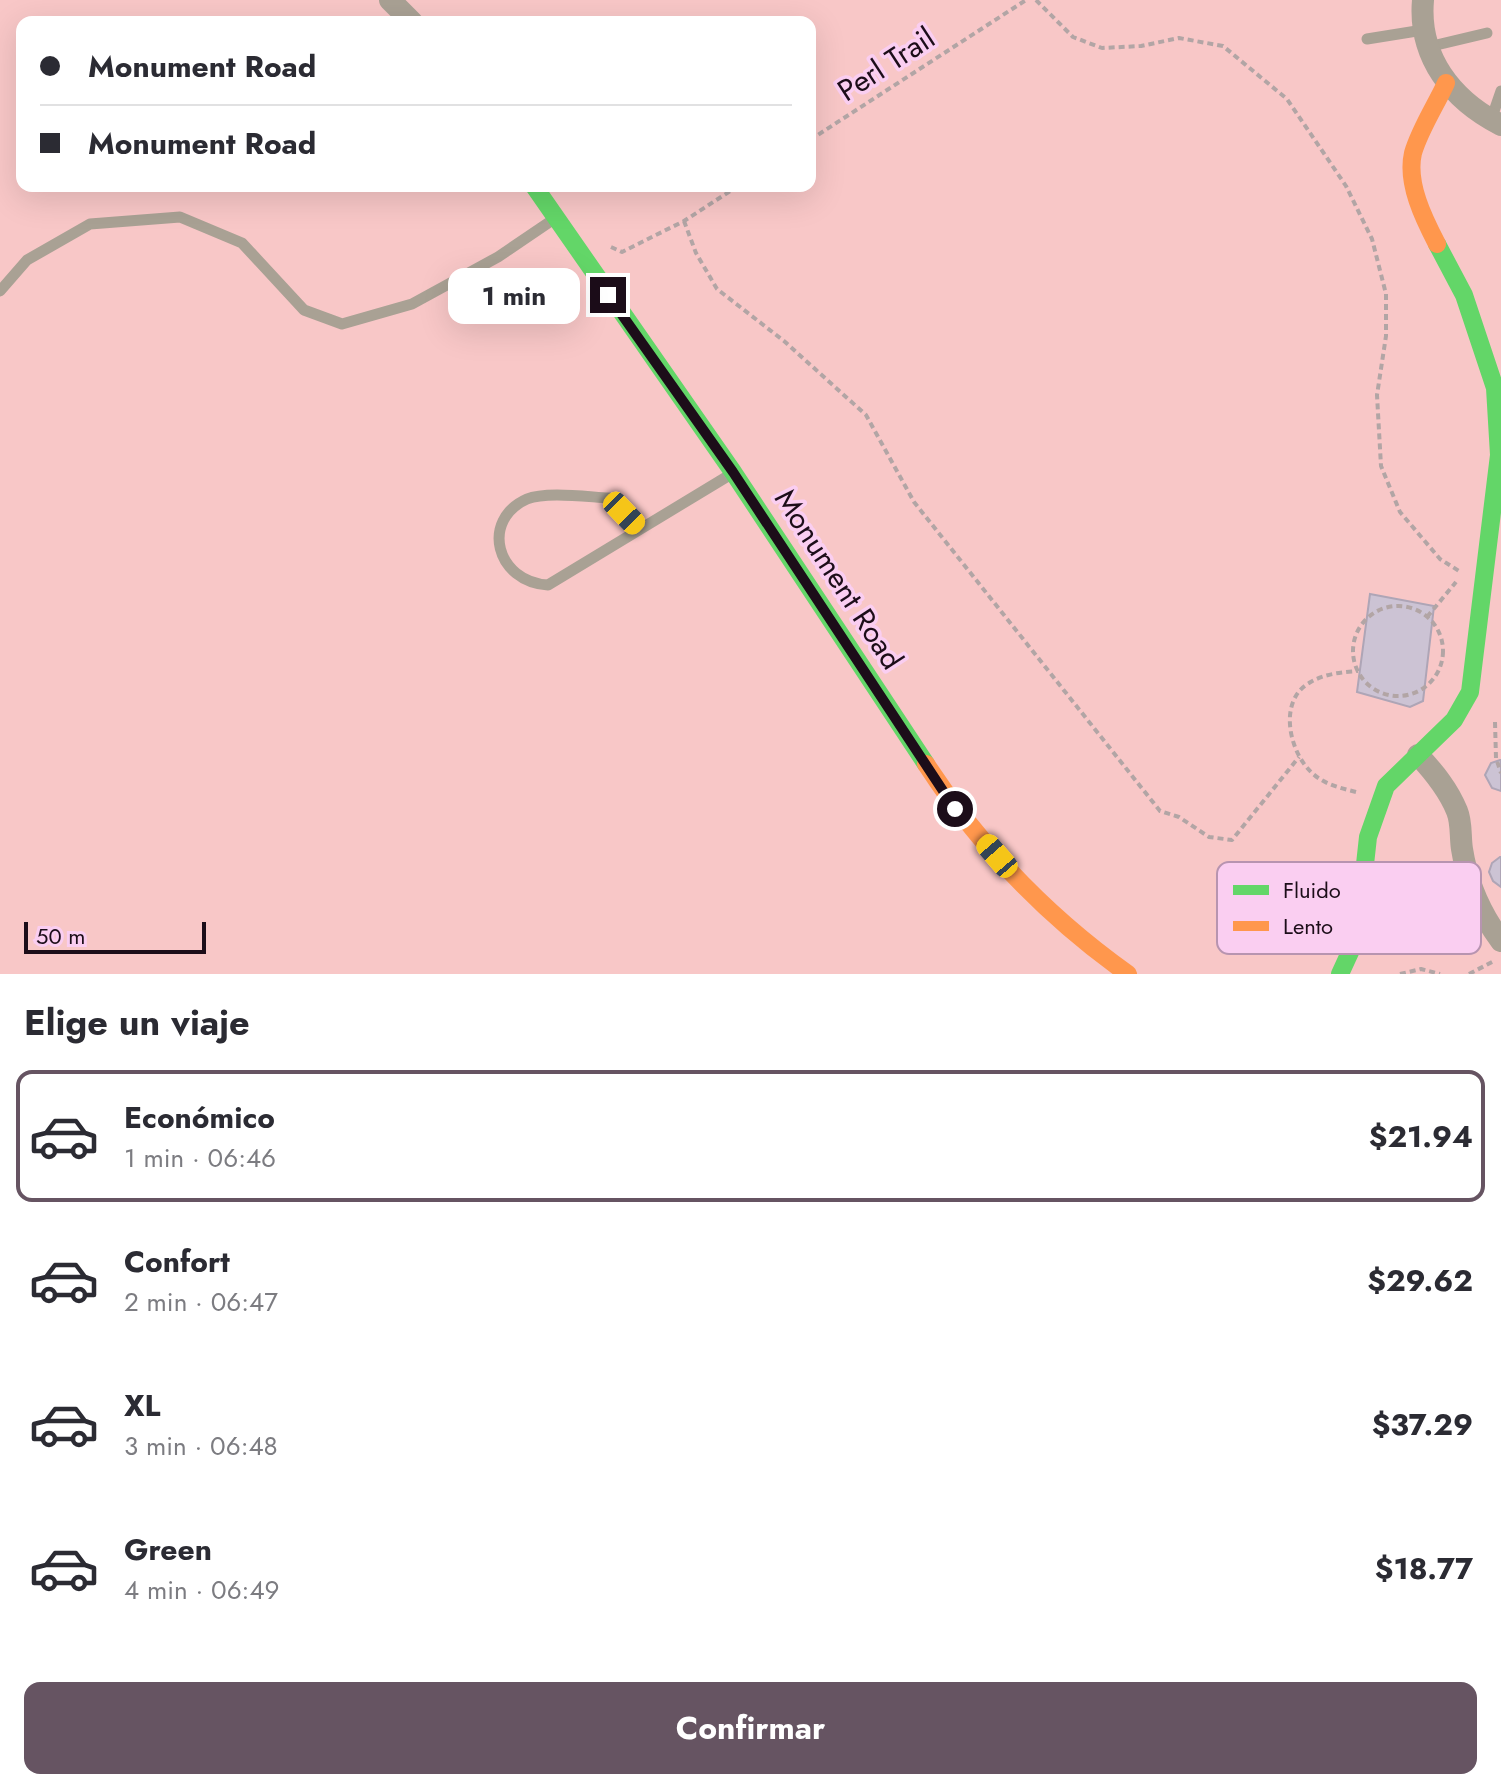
<!DOCTYPE html>
<html lang="es">
<head>
<meta charset="utf-8">
<style>
  :root { --surface:#fff; --page:#f2f2f3; --text:#2b2b33; --muted:#7c7c81; --line:#e1e1e2; --accent:#665462 }
  body { margin:0; font-family:Jost,sans-serif; background:var(--page); color:var(--text); height:100vh; display:flex; flex-direction:column; font-size:30px; white-space:nowrap }
  * { box-sizing:border-box; margin:0 }
  p { font-size:26px; color:var(--muted) }
  .icon { flex:none; width:44px; height:44px; fill:none; stroke:currentColor; stroke-width:2; stroke-linecap:round; stroke-linejoin:round }
  .map { position:relative; height:974px; overflow:hidden }
  .sheet { display:flex; flex-direction:column; background:var(--surface); flex:1 }
  .sheet>* { flex:none }
  .banner { position:absolute; left:16px; top:16px; width:800px; height:176px; border-radius:16px; box-shadow:0 8px 32px #0002; display:grid; align-content:center; height:176px; padding:0 24px; background:var(--surface) }
  .scale { position:absolute; left:24px; bottom:20px; width:182px; box-sizing:border-box; padding-left:8px; border:4px solid #1c0d19; border-top:0; font-size:22px; line-height:28px; white-space:nowrap; color:#1c0d19; -webkit-text-stroke:6px #facef1; paint-order:stroke }
  .end { position:absolute; width:36px; height:36px; margin:-18px; border:10px solid #1c0d19; background:#fff; box-shadow:0 0 0 4px #fff }
  .from { border-radius:50% }
  .bubble { position:absolute; height:56px; border-radius:16px; background:var(--surface); box-shadow:0 8px 32px #0002; font-size:26px; font-weight:700; line-height:56px; text-align:center }
  .car { position:absolute; width:24px; height:48px; margin:-24px -12px; border-radius:10px; box-shadow:0 0 6px 2px #0007; background:linear-gradient(#f5c518 24%,#345 0 40%,#f5c518 0 76%,#345 0 86%,#f5c518 0) }
  .banner b { display:flex; align-items:center; gap:28px; height:76px; font-size:30px }
  .banner b+b { border-top:2px solid var(--line) }
  .banner i { width:20px; height:20px; background:var(--text) }
  ul { padding:0; list-style:none }
  li { display:flex; align-items:center; gap:24px; height:132px; margin:0 16px 12px; padding:0 8px; border:4px solid transparent; border-radius:16px }
  li div { flex:1 }
  li b { display:block; font-size:30px }
  li em { font-style:normal; font-weight:700 }
  li.current { border-color:var(--accent) }
  li>.icon { width:72px; height:72px; stroke-width:1.5 }
  h2 { padding:0 24px; font-size:36px; line-height:96px }
  .cta { display:flex; gap:16px; margin-top:auto; padding:16px 24px }
  .cta a { flex:1; height:92px; border-radius:16px; background:var(--accent); color:#fff; font-size:32px; font-weight:700; line-height:92px; text-align:center }
  .map>svg:first-child { display:block }
</style>
</head>
<body>
<div class="map">
<svg width="1501" height="974" viewBox="0 0 1501 974">
  <rect width="100%" height="100%" fill="#f0d8eb"/>
  <path fill="#f8c7c7" fill-rule="evenodd" d="M0,0H1501V974H0ZM22,22H810V186H22Z"/>
  <g fill="#ccc3d4" stroke="#aea5b6" stroke-width="2">
    <path d="M1370,594L1434,606L1423,701L1410,707L1357,692Z"/>
    <path d="M1500,760H1501V791L1492,788L1485,775L1491,763Z"/>
    <path d="M1500,857H1501V887L1493,881L1489,872L1492,863Z"/>
  </g>
  <g fill="none" stroke-linecap="round" stroke-linejoin="round">
    <g stroke="#b2a5a5" stroke-width="4" stroke-dasharray="6 4" stroke-linecap="butt">
      <path d="M1036,0L1073,37L1102,48L1141,46L1179,38L1223,46L1287,99L1346,186L1372,239L1386,294V336L1377,395L1381,466L1400,512L1440,559L1459,571"/>
      <path d="M810,140L1026,0"/>
      <path d="M684,221L696,253L717,289L784,341L866,415L914,502L1160,811L1179,817L1209,837L1232,840L1299,757"/>
      <path d="M611,247L622,252L684,221L738,186"/>
      <circle cx="1398" cy="651" r="45"/>
      <path d="M1427,617L1456,582"/>
      <path d="M1495,722L1496,758L1501,773"/>
      <path d="M1356,792C1340,788 1323,784 1311,772C1289,751 1278,701 1309,683C1323,674 1342,672 1358,671"/>
      <path d="M1400,974L1421,969L1440,974"/>
      <path d="M1469,974L1494,961"/>
    </g>
    <g stroke="#a9a194" stroke-width="11">
      <path d="M1367,39L1423,30"/>
      <path d="M1428,47L1487,33"/>
      <path d="M1491,120L1501,91"/>
      <path d="M0,291L27,260L90,224L180,217L242,243L304,310L342,324L412,304L498,257L554,219"/>
      <path d="M639,529L609,498C588,497 546,491 527,499C480,520 496,582 548,585L733,473"/>
    </g>
    <g stroke="#a9a194" stroke-width="22">
      <path d="M390,0L412,22"/>
      <path d="M1423,0C1418,57 1452,100 1501,125"/>
      <path d="M1418,755C1434,772 1448,789 1457,811C1462,823 1460,837 1462,849C1467,882 1481,914 1501,941"/>
    </g>
    <g stroke="#63d668" stroke-width="18">
      <path d="M534,186L733,472L926,764"/>
      <path d="M1340,974L1357,937L1368,837L1386,786L1454,720L1470,692L1499,455L1495,388L1464,295L1437,244"/>
    </g>
    <g stroke="#ff974d" stroke-width="18">
      <path d="M1437,244C1424,219 1406,183 1413,153C1420,129 1436,105 1446,83"/>
      <path d="M926,764C980,847 1048,917 1128,974"/>
    </g>
  </g>
  <g fill="none" stroke-linecap="round" stroke-linejoin="round">
    <path stroke="#1c0d19" stroke-width="10" d="M608,295L733,472L955,809"/>
  </g>
  <g text-anchor="middle" dominant-baseline="central" stroke-width="7" stroke-linejoin="round" paint-order="stroke">
    <g font-size="30" fill="#1c0d19" stroke="#facef1">
      <text transform="translate(886 64) rotate(-33)">Perl Trail</text>
      <text transform="translate(839 579) rotate(57)">Monument Road</text>
    </g>
  </g>
  <rect x="1217" y="862" width="264" height="92" rx="12" fill="#facef1" stroke="#b794b0" stroke-width="2"/>
  <rect x="1233" y="885" width="36" height="10" fill="#63d668"/>
  <rect x="1233" y="921" width="36" height="10" fill="#ff974d"/>
  <g font-size="22" fill="#1c0d19">
    <text x="1283" y="898">Fluido</text>
    <text x="1283" y="934">Lento</text>
  </g>
</svg>
<div class="scale">50 m</div>
<i class="end from" style="left:955px;top:809px"></i>
<i class="end" style="left:608px;top:295px"></i>
<div class="bubble" style="left:448px;top:268px;width:132px">1 min</div>
<i class="car" style="left:624px;top:513px;rotate:136deg"></i>
<i class="car" style="left:997px;top:856px;rotate:319deg"></i>
<div class="banner">
<b><i class="from"></i>Monument Road</b>
<b><i></i>Monument Road</b>
</div>
</div>
<section class="sheet">
<h2>Elige un viaje</h2>
<ul>
<li class="current"><svg class="icon" aria-label="car" viewBox="0 0 24 24"><path d="M5 17H2v-5l4-1 3-4h7l3 4 3 1v5h-3M9 17h6M6 11h13"/><circle cx="7" cy="17" r="2"/><circle cx="17" cy="17" r="2"/></svg><div><b>Económico</b><p>1 min · 06:46</p></div><em>$21.94</em></li>
<li><svg class="icon" aria-label="car" viewBox="0 0 24 24"><path d="M5 17H2v-5l4-1 3-4h7l3 4 3 1v5h-3M9 17h6M6 11h13"/><circle cx="7" cy="17" r="2"/><circle cx="17" cy="17" r="2"/></svg><div><b>Confort</b><p>2 min · 06:47</p></div><em>$29.62</em></li>
<li><svg class="icon" aria-label="car" viewBox="0 0 24 24"><path d="M5 17H2v-5l4-1 3-4h7l3 4 3 1v5h-3M9 17h6M6 11h13"/><circle cx="7" cy="17" r="2"/><circle cx="17" cy="17" r="2"/></svg><div><b>XL</b><p>3 min · 06:48</p></div><em>$37.29</em></li>
<li><svg class="icon" aria-label="car" viewBox="0 0 24 24"><path d="M5 17H2v-5l4-1 3-4h7l3 4 3 1v5h-3M9 17h6M6 11h13"/><circle cx="7" cy="17" r="2"/><circle cx="17" cy="17" r="2"/></svg><div><b>Green</b><p>4 min · 06:49</p></div><em>$18.77</em></li>
</ul>
<div class="cta"><a>Confirmar</a></div>
</section>
</body>
</html>
